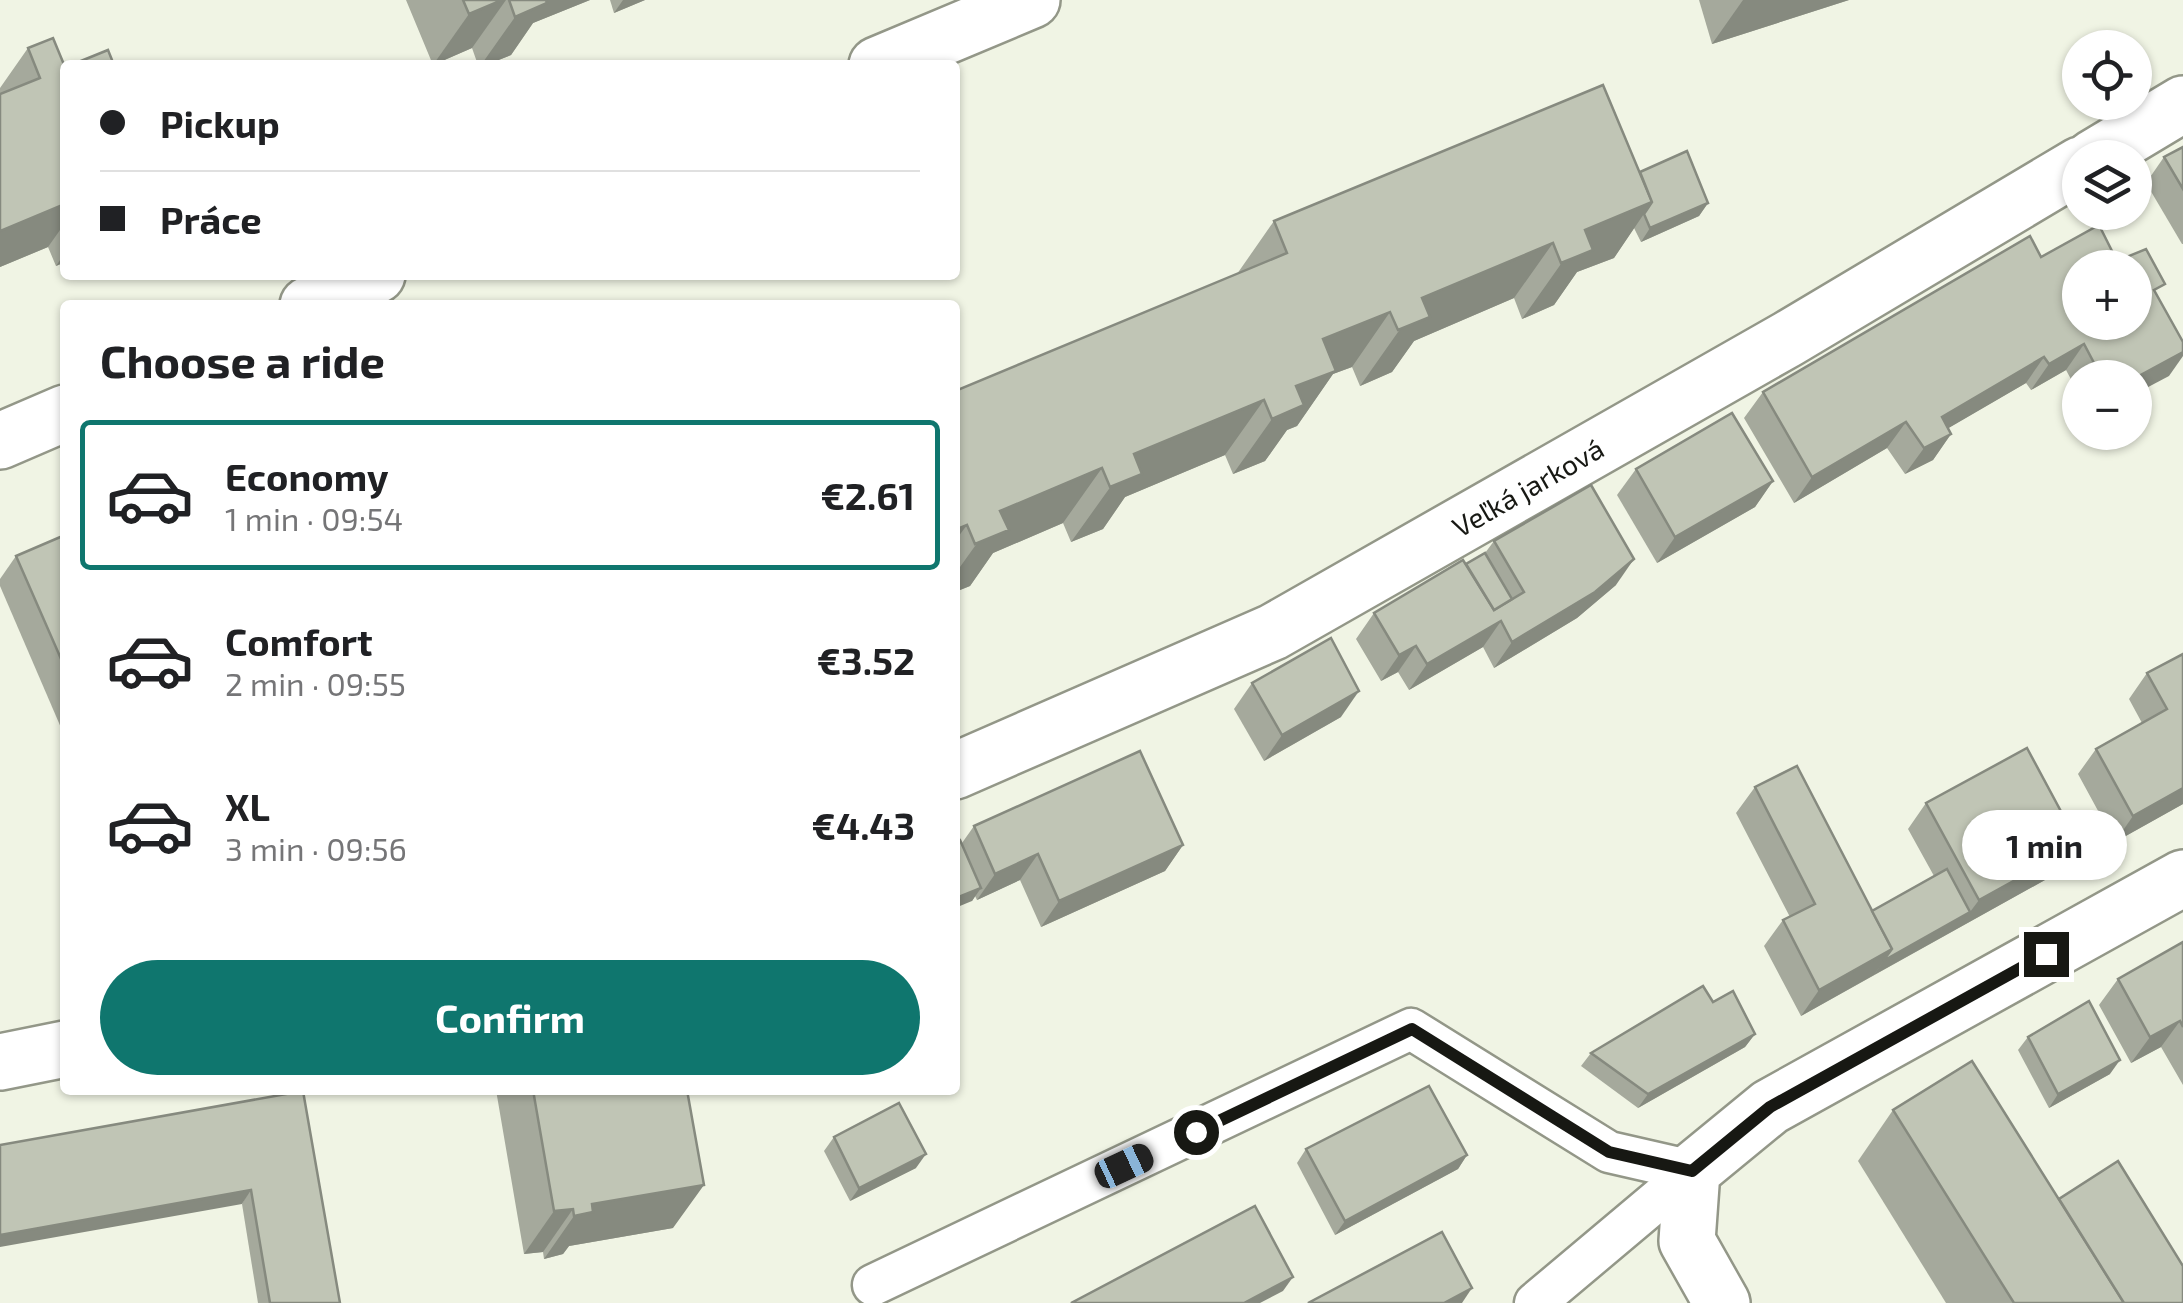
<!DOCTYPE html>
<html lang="en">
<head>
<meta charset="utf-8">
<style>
  :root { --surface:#fff; --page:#f2f2f2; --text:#202124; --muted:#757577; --line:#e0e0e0; --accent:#0f766e }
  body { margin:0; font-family:"Exo 2",sans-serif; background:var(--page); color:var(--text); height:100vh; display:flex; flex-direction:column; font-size:38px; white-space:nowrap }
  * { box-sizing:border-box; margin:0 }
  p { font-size:32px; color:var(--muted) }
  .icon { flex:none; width:55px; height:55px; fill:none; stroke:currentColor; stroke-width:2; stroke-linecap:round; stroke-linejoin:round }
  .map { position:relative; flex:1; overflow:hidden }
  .drawer { position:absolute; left:60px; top:300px; width:900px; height:795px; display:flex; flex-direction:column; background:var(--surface); border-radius:10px; box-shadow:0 2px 8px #0004 }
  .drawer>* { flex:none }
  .hud { position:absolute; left:60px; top:60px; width:900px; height:220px; border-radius:10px; box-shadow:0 2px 8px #0004; display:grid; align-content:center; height:220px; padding:0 40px; background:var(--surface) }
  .fabs { position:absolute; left:2062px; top:30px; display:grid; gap:20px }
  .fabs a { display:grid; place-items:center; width:90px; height:90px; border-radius:50%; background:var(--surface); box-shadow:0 2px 8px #0004; font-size:50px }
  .end { position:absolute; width:45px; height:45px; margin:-22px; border:12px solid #171813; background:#fff; box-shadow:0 0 0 5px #fff }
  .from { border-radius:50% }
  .bubble { position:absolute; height:70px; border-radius:35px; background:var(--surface); box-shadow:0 2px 8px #0004; font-size:32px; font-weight:700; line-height:70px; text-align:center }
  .car { position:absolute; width:30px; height:60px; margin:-30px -15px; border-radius:12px; box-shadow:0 0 8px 2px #0007; background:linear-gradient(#222 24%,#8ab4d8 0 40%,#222 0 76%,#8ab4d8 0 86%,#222 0) }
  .hud b { display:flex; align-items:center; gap:35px; height:95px; font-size:38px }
  .hud b+b { border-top:2px solid var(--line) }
  .hud i { width:25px; height:25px; background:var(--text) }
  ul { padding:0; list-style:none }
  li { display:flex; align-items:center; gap:30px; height:150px; margin:0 20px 15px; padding:0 20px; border:5px solid transparent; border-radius:10px }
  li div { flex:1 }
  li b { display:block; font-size:38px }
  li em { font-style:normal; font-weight:700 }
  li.current { border-color:var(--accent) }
  li>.icon { width:90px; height:90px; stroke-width:1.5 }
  h2 { padding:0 40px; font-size:45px; line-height:120px }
  .primary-button { display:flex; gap:20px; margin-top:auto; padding:20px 40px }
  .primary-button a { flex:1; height:115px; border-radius:60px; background:var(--accent); color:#fff; font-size:40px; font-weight:700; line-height:115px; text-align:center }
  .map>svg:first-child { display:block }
</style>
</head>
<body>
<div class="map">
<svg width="2183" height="1303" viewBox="0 0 2183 1303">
  <rect width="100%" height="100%" fill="#f0f4e4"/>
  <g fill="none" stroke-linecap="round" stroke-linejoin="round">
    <defs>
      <g id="lane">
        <path d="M873,1285L1411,1029L1609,1152L1692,1171"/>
        <path d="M1535,1303L1692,1171"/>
      </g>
      <g id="street">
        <path d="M877,65L1032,0"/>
        <path d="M2093,158L2183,104"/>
        <path d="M308,305L377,275"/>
        <path d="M0,441L65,413"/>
        <path id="s1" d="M955,771L1273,632L1788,339L2080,165"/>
        <path d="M0,1062L65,1049"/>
        <path d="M1722,1303L1687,1241L1692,1171L1770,1107L2183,878"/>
      </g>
    </defs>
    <use href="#lane" stroke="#939788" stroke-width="45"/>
    <use href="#street" stroke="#939788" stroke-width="60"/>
    <use href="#lane" stroke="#fff" stroke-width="40"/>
    <use href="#street" stroke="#fff" stroke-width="55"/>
  </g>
  <g fill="#a5a99c">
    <path d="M406,0H590L533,23L511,55L486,65H478L472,48L433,65Z"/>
    <path d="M610,0H645L614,13Z"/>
    <path d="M1699,0H1849L1712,44Z"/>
    <path d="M28,48L65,67V262L56,266L48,247L0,267V88Z"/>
    <path d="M2183,147V244H2182L2146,183L2164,157Z"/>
    <path d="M1640,172L1708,203L1699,216L1641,242L1634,228L1614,258L1577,272L1554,305L1522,319L1514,298L1414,341L1392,372L1360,386L1352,367L1333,374L1297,426L1287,430L1265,461L1233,474L1225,455L1125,497L1103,529L1071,542L1063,523L993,553L970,586L955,592V391L1237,274L1274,221Z"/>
    <path d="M2041,257L2117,261L2157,295L2169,376L2080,378V396L2066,370L2031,390L2026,383L1948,428L1951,434L1933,460L1905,474L1887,448L1794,503L1744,418L1763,392Z"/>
    <path d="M1636,469L1773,481L1755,507L1657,563L1617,495Z"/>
    <path d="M65,535V737L0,586V579L16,556Z"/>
    <path d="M1494,541L1616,585L1577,618L1494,668L1483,647L1409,690L1398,672L1381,681L1356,639L1374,613L1466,564L1485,553Z"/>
    <path d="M2183,654V804L2115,842L2078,774L2096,749L2142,723L2129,699L2147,673Z"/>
    <path d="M1252,683L1341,717L1264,761L1234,709Z"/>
    <path d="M1755,787L1872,911L1934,876L1908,829L1926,803L2061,871L1801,1016L1764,946L1783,920L1790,917L1736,813Z"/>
    <path d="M974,826L1183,845L1165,871L1041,927L1020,880L977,900L975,896L972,901L962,843Z"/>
    <path d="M2183,942V1085L2161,1047L2131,1063L2099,1005L2118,979Z"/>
    <path d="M1713,1002L1755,1034L1745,1047L1638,1108L1581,1066L1591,1053Z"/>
    <path d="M2028,1037L2110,1074L2049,1108L2018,1050Z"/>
    <path d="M496,1090H687L673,1228L569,1246L563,1254L544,1259L543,1252L524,1254Z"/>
    <path d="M303,1091L340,1303H258L242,1204Z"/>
    <path d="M1893,1110L2183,1264V1303H1946L1858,1161Z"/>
    <path d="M834,1137L916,1168L850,1201L824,1151Z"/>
    <path d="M1306,1149L1467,1155L1458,1169L1335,1235L1297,1163Z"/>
  </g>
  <g fill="#868a7f">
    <path d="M502,0H506L472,48L433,65L469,14Z"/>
    <path d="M529,0H590L533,23L511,55L486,65H481L515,17Z"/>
    <path d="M623,0H645L614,13Z"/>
    <path d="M1743,0H1849L1712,44Z"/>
    <path d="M1652,202L1614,258L1577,272L1554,305L1522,319L1585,230Z"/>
    <path d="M1708,203L1699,216L1641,242L1650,228Z"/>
    <path d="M65,204V223L48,247L0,267V231Z"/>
    <path d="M1553,243L1514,298L1414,341L1392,372L1360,386L1422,298Z"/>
    <path d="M65,253V262L56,266Z"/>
    <path d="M1390,312L1352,367L1333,374L1297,426L1287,430L1265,461L1233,474L1272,419L1323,339Z"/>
    <path d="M2084,344L2066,370L2031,390L2049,364Z"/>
    <path d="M2183,352V356L2169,376L2135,394V378Z"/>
    <path d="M2044,357L2026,383L1923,443L1942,417Z"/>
    <path d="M1264,400L1225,455L1125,497L1103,529L1071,542L1134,454Z"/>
    <path d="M1906,422L1887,448L1794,503L1812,477Z"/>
    <path d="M1951,434L1933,460L1905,474L1924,448Z"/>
    <path d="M1102,468L1063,523L993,553L970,586L955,592V574L1000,511Z"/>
    <path d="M1773,481L1755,507L1657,563L1675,537Z"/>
    <path d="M967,525L955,541V530Z"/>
    <path d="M1634,559L1616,585L1577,618L1494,668L1512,642Z"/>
    <path d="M1501,621L1483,647L1409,690L1427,664Z"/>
    <path d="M1416,646L1398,672L1381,681L1399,655Z"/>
    <path d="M1359,691L1341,717L1264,761L1282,735Z"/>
    <path d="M2183,788V804L2115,842L2133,816Z"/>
    <path d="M1183,845L1165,871L1041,927L1059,901Z"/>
    <path d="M2079,845L2061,871L1874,975L1883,961L1970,912L1979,900Z"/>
    <path d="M1038,854L1020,880L977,900L995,874Z"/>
    <path d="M981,888L972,901L955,908L956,898Z"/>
    <path d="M1892,949L1874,975L1801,1016L1819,990Z"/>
    <path d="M2180,1021L2161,1047L2131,1063L2150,1037Z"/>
    <path d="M1755,1034L1745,1047L1638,1108L1648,1094Z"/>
    <path d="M2120,1060L2110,1074L2049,1108L2058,1094Z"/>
    <path d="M926,1154L916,1168L850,1201L859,1188Z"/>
    <path d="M1467,1155L1458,1169L1335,1235L1345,1221Z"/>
    <path d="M704,1185L673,1228L569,1246L563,1254L544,1259L574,1216L592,1204Z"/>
    <path d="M251,1190L242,1204L0,1247V1235Z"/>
    <path d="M573,1209L543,1252L524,1254L554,1211Z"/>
    <path d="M1293,1277L1283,1291L1260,1303H1244Z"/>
    <path d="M1472,1288L1462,1303H1444Z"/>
  </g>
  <g fill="#c0c5b5" stroke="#868a7f" stroke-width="2.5" fill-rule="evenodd">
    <path d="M463,0H502L469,14Z"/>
    <path d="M509,0H546L547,3L515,17Z"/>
    <path d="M53,38L65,67V204L0,231V94L40,78L28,48Z"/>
    <path d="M108,50L114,65H71Z"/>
    <path d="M1603,85L1652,202L1585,230L1593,250L1561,263L1553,243L1422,298L1430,317L1398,330L1390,312L1323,339L1336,371L1296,386L1304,405L1272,419L1264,400L1134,454L1142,474L1110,487L1102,468L1000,511L1009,530L975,544L967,525L955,530V391L1287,253L1274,221Z"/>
    <path d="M2183,147V189L2164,157Z"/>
    <path d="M1687,151L1708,203L1650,228L1644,214L1652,202L1640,172Z"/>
    <path d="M2099,225L2117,261L2146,249L2165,284L2154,290L2183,342V352L2135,378H2102L2084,344L2049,364L2044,357L1942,417L1951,434L1924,448L1906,422L1812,477L1763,392L2030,236L2041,257ZM2080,268H2135V322H2080Z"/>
    <path d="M1732,413L1773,481L1675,537L1636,469Z"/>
    <path d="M1591,485L1634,559L1595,592L1512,642L1501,621L1427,664L1416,646L1399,655L1374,613L1463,560L1494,610L1524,592L1494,541Z"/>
    <path d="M65,535V668L16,556Z"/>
    <path d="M1485,553L1512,599L1494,610L1466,564Z"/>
    <path d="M1331,638L1359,691L1282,735L1252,683Z"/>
    <path d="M2183,654V788L2133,816L2096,749L2167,709L2147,673Z"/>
    <path d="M2027,748L2079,845L1979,900L1926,803Z"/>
    <path d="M1140,751L1183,845L1059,901L1038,854L995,874L974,826Z"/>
    <path d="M1797,766L1892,949L1819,990L1783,920L1815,904L1755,787Z"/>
    <path d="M960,840L981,888L956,898L955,900V842Z"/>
    <path d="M1947,869L1970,912L1883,961L1892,949L1872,911Z"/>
    <path d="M2183,942V1027L2180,1021L2150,1037L2118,979Z"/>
    <path d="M1703,986L1713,1002L1733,991L1755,1034L1648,1094L1591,1053Z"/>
    <path d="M2089,1001L2120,1060L2058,1094L2028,1037Z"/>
    <path d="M1972,1061L2124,1303H2014L1893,1110Z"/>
    <path d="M1429,1086L1467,1155L1345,1221L1306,1149Z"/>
    <path d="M533,1090H687L704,1185L592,1204L593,1212L574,1216L573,1209L554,1211Z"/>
    <path d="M303,1091L340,1303H270L251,1190L0,1235V1145Z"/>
    <path d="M899,1103L926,1154L859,1188L834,1137Z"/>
    <path d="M2118,1161L2183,1266V1303H2124L2059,1199Z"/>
    <path d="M1255,1206L1293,1277L1244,1303H1071Z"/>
    <path d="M1442,1232L1472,1288L1444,1303H1308Z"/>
  </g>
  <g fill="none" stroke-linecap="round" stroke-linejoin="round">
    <path stroke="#171813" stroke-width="12" d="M1196,1132L1412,1029L1609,1152L1692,1171L1770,1107L2046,954"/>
  </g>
  <g text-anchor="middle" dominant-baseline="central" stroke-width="9" stroke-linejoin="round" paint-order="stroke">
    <g font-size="28" fill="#171813" stroke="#f0f4e4">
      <text stroke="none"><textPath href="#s1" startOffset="640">Veľká jarková</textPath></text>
    </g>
  </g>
</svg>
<div class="fabs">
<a><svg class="icon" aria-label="locate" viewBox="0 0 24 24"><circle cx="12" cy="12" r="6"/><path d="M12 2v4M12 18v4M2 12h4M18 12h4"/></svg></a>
<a><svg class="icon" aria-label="layers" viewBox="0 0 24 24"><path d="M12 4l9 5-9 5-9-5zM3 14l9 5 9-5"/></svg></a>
<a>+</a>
<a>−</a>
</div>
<i class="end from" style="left:1196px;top:1132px"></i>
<i class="end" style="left:2046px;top:954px"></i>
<div class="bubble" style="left:1962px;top:810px;width:165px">1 min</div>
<i class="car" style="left:1124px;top:1166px;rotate:65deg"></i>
<div class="hud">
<b><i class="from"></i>Pickup</b>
<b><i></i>Práce</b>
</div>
<section class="drawer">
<h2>Choose a ride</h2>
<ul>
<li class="current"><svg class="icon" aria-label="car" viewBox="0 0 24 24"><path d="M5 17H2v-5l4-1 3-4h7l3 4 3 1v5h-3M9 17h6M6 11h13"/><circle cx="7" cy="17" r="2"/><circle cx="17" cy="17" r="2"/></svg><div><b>Economy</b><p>1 min · 09:54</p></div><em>€2.61</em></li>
<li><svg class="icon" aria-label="car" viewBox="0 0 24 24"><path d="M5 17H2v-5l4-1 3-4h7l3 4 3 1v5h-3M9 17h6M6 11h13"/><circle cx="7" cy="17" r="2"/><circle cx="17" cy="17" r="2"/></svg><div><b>Comfort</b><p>2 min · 09:55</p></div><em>€3.52</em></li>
<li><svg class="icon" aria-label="car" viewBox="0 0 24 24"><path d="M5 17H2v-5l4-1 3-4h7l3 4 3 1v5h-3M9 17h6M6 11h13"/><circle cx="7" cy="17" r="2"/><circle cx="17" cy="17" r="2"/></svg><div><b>XL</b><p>3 min · 09:56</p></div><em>€4.43</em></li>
</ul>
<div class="primary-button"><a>Confirm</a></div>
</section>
</div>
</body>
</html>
